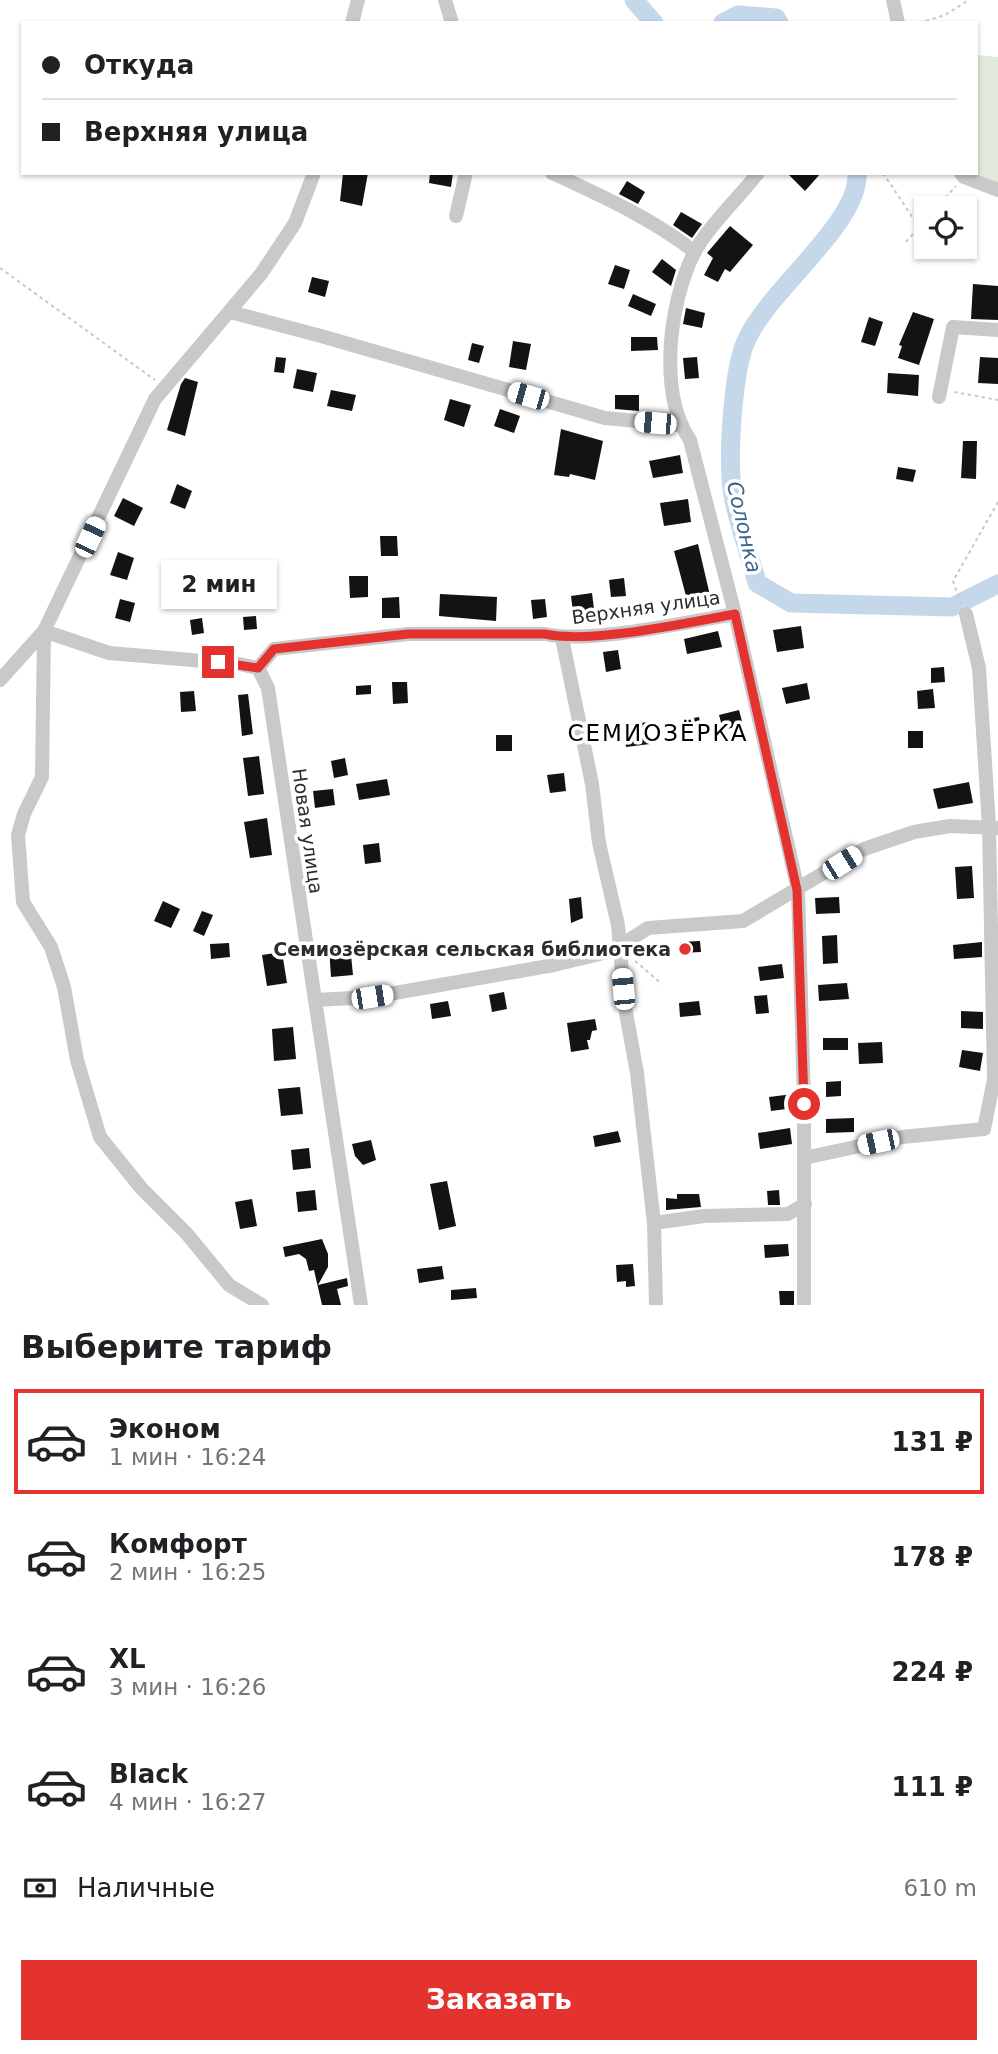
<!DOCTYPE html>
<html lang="ru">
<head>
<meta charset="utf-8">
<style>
  :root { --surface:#fff; --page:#f2f2f2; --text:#202124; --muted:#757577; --line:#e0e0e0; --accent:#e4322e }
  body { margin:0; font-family:"DejaVu Sans",sans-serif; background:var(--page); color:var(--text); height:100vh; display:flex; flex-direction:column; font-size:26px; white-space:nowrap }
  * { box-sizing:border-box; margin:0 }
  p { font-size:23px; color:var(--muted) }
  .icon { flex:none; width:38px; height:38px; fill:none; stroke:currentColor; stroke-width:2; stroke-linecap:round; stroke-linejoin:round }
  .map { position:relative; height:1305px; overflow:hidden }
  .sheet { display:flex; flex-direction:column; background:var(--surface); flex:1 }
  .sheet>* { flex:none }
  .hud { position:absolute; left:21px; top:21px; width:957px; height:154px; border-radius:0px; box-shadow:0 2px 5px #0004; display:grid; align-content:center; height:154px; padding:0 21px; background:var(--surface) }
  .controls { position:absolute; left:914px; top:196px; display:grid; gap:14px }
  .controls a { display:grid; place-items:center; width:63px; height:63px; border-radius:0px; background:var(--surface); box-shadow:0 2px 5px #0004; font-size:35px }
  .end { position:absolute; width:32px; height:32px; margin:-16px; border:9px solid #e4322e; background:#fff; box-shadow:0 0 0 4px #fff }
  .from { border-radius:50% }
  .bubble { position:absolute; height:49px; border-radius:0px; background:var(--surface); box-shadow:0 2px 5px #0004; font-size:23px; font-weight:600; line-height:49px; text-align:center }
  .car { position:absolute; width:21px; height:42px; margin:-21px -10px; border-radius:9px; box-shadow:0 0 5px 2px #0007; background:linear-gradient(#fff 24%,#345 0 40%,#fff 0 76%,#345 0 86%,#fff 0) }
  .hud b { display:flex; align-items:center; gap:24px; height:66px; font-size:26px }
  .hud b+b { border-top:2px solid var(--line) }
  .hud i { width:18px; height:18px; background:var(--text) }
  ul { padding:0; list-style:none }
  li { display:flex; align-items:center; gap:21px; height:105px; margin:0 14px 10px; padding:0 7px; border:4px solid transparent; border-radius:0px }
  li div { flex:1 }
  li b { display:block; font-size:26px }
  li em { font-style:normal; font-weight:600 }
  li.active { border-color:var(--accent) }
  li>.icon { width:63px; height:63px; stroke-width:1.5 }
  h2 { padding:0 21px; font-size:32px; line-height:84px }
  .pay { display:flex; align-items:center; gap:18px; height:77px; padding:0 21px; font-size:26px }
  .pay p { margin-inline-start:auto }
  .action { display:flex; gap:14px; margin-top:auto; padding:14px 21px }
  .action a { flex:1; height:80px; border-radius:0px; background:var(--accent); color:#fff; font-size:28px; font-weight:600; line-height:80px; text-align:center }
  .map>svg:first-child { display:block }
</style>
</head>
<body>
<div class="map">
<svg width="998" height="1305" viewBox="0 0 998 1305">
  <rect width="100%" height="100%" fill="#fff"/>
  <path fill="#e1eada" d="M977,55L998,57V185L974,173H976Z"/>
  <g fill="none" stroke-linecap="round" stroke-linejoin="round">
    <g stroke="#c5d8ea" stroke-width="19">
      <path d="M634,0L654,23"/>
      <path d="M723,23L738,15L776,18L779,23"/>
      <path d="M857,173C860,225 763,293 744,346C733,377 729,445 731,479C733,510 749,551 757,583L791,603L952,607L998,584"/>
    </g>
  </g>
  <g fill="#131313">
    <path d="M343,173H368L362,206L340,201Z"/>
    <path d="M430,173H453L451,187L429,183Z"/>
    <path d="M787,173H821L805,191Z"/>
    <path d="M627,181L645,192L638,204L619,194Z"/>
    <path d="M681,212L702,224L692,238L673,225Z"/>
    <path d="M730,226L753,245L730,272L725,269L718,282L704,275L713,258L707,253Z"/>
    <path d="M662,259L676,270L671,286L652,272Z"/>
    <path d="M615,265L630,270L624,289L608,284Z"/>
    <path d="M312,277L329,281L325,297L308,292Z"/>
    <path d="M973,284L998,286V320L971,319Z"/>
    <path d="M633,294L656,304L651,316L628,306Z"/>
    <path d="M686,308L705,313L702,328L683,324Z"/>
    <path d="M913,312L934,319L919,365L898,358L902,346L899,345Z"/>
    <path d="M869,317L883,322L875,346L861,342Z"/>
    <path d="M631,337H657L658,350L631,351Z"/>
    <path d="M513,341L531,344L526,370L509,367Z"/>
    <path d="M472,343L484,346L479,363L468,360Z"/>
    <path d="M276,357L286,358L284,373L274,372Z"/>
    <path d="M697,357L699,378L685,379L683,358Z"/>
    <path d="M980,357L998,358V384L978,383Z"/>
    <path d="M297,369L317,373L313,392L293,388Z"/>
    <path d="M888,373L919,375L918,396L887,393Z"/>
    <path d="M185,378L198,382L185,436L167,430L181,384Z"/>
    <path d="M331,390L356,395L352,411L327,406Z"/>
    <path d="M615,395H639V411L615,409Z"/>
    <path d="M450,399L471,405L464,427L444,420Z"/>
    <path d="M500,409L520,416L514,433L494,426Z"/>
    <path d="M561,429L603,441L595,480L570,474L569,477L554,475Z"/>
    <path d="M963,441H977L976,479L961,478Z"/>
    <path d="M680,455L683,473L653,478L649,461Z"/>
    <path d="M898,467L916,470L913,482L896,479Z"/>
    <path d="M177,484L192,491L185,509L170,503Z"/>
    <path d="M123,498L143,508L134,526L114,516Z"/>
    <path d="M688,499L691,522L664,526L660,503Z"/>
    <path d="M380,536H397L398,556H381Z"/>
    <path d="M698,544L712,604L690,611L674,551Z"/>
    <path d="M118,552L134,558L127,580L110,575Z"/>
    <path d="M349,576H368V597L350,598Z"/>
    <path d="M624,578L626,596L611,597L609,580Z"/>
    <path d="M592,593L594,609L573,612L571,596Z"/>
    <path d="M440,594L497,597L496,621L439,616Z"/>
    <path d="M399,597L400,618H382V598Z"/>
    <path d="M120,599L135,603L130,622L115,618Z"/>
    <path d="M545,599L547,617L533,619L531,600Z"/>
    <path d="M256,616L257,629L244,630L243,617Z"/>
    <path d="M202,618L204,633L192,635L190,620Z"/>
    <path d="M801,626L804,648L777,652L773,630Z"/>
    <path d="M718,631L722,647L687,654L684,639Z"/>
    <path d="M618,650L621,669L606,672L603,652Z"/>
    <path d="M944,667L945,682L931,683V668Z"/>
    <path d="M392,682H407L408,703L393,704Z"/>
    <path d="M807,683L810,699L786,704L782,688Z"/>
    <path d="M371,685V694L356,695V686Z"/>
    <path d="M933,689L935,708L918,709L917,691Z"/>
    <path d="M194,691L196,711L181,712L180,692Z"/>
    <path d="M248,694L253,734L242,736L238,695Z"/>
    <path d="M739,710L743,725L723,730L719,715Z"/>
    <path d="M699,717L702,734L685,738L681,720Z"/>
    <path d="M648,722L650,744L626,747L623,725Z"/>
    <rect x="908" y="731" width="15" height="17"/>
    <rect x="496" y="735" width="16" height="16"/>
    <path d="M259,756L264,794L248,796L243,758Z"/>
    <path d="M345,758L348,775L334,778L331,761Z"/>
    <path d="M564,773L566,791L550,793L547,775Z"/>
    <path d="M387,779L390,795L359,800L356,784Z"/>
    <path d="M969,782L973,803L938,809L933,789Z"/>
    <path d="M333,789L335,805L315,808L313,791Z"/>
    <path d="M267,818L272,855L250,858L244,822Z"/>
    <path d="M379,843L381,862L365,864L363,845Z"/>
    <path d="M972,866L974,898L957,899L955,867Z"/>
    <path d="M581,897L583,918L571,923L569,899Z"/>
    <path d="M839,897L840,913L816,914L815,898Z"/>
    <path d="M163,901L180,909L171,928L154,921Z"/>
    <path d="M202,911L213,915L204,936L193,931Z"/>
    <path d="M837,935L838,963L823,964L822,936Z"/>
    <path d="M700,941L701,952L681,953L680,942Z"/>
    <path d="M982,942V957L954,959L953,945Z"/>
    <path d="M229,943L230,957L211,959L210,944Z"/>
    <path d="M422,943L423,955L410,957L408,944Z"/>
    <path d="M350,945L353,975L331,977L329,947Z"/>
    <path d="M282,952L287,983L267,986L262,955Z"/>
    <path d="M782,964L784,978L760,981L758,967Z"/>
    <path d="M847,983L849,999L819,1001L818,985Z"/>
    <path d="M504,992L507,1009L492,1012L489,995Z"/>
    <path d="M767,995L769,1013L756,1014L754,996Z"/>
    <path d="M448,1001L451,1016L432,1019L430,1004Z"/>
    <path d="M699,1001L701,1015L680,1017L679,1003Z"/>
    <path d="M961,1011L983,1012V1029L961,1028Z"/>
    <path d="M595,1019L597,1030L592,1031L590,1040H587L589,1049L571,1052L567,1023Z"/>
    <path d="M293,1027L296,1059L274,1061L272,1029Z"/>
    <rect x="823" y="1038" width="25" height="12"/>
    <path d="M882,1042L883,1063L859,1064L858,1043Z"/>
    <path d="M962,1050L983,1053L980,1071L959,1067Z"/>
    <path d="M841,1081V1096L826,1097V1082Z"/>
    <path d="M300,1087L303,1114L281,1116L278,1089Z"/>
    <path d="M793,1094L794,1108L771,1111L769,1097Z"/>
    <path d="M854,1118V1132L826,1133V1119Z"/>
    <path d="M790,1128L792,1144L760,1149L758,1133Z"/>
    <path d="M618,1131L621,1142L595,1147L593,1136Z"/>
    <path d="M371,1140L376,1160L363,1165L355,1156L352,1144Z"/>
    <path d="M309,1148L311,1168L293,1170L291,1150Z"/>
    <path d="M447,1181L456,1226L439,1230L430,1184Z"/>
    <path d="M315,1190L317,1210L298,1212L296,1192Z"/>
    <path d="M779,1190L780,1205H768L767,1191Z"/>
    <path d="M677,1194H699L701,1207L666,1210V1198L677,1199Z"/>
    <path d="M252,1199L257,1226L240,1229L235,1202Z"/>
    <path d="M322,1239L328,1254V1267L318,1285L347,1278L348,1286L337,1289L341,1305H322L314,1270L309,1271L306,1259L299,1254L285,1257L283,1247Z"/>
    <path d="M788,1244L789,1256L765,1258L764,1245Z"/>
    <path d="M633,1264L635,1286L626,1287V1281L617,1282L616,1265Z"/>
    <path d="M442,1266L444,1279L419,1283L417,1269Z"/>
    <path d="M476,1288L477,1298L451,1300V1290Z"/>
    <path d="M779,1291H794V1305H780Z"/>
  </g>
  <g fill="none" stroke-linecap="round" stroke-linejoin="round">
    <g stroke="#c9c9c9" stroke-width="2" stroke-dasharray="3.5 3.5" stroke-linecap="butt">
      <path d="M919,23L945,15L969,0"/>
      <path d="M883,173L919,227"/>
      <path d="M936,208L956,186"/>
      <path d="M906,242L926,219"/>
      <path d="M0,268L155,380"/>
      <path d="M954,392L998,400"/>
      <path d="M961,604L953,581L998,502"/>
      <path d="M635,961L662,984"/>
    </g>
    <g stroke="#c9c9c9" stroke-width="14">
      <path d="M445,0L452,23"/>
      <path d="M893,0L898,23"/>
      <path d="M352,23L358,0"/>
      <path d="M552,173C602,196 651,218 695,252"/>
      <path d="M758,173C739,197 708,227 694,253C669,303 658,393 690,440L735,614L798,890L804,1103V1305"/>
      <path d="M961,173L964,177L998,190"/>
      <path d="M456,216L466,173"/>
      <path d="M230,312L321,336L605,418L679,425"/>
      <path d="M939,397L953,327L998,330"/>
      <path d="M562,638L592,784L599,843L618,925L625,1007L637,1073L654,1223L656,1305"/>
      <path d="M258,668L239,664L109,653L44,631L42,777L24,814L18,835L23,902L51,947L64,987L77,1060L100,1137L142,1189L187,1234L229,1285L262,1305"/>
      <path d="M258,668L268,688L361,1305"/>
      <path d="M258,668L274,649L408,634H545C591,644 686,622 735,614"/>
      <path d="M0,680L44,631L155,399L261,274L295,223L314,173"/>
      <path d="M315,1000L372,997L554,965L612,951L648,928L743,921L864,849L914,832L950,826L998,828"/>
      <path d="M804,1158L902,1137L984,1129L994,1079L989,826L979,668L966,614"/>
      <path d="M654,1223L704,1216L788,1214L805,1204"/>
    </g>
  </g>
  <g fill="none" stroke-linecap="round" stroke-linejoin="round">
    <path stroke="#e4322e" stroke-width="9" d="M218,662L258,668L274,649L408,634H545C591,644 686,623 735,614L797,890L804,1104"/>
  </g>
  <circle fill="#e4322e" stroke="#fff" stroke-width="2.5" cx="685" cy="949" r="7"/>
  <g text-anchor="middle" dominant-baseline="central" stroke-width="7" stroke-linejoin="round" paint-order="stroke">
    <g font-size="19" fill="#2c2c2c" stroke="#fff">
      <text transform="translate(646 607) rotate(-8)">Верхняя улица</text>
      <text transform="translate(308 831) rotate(82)">Новая улица</text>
    </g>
    <g font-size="19" font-weight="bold" fill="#2c2c2c" stroke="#fff" text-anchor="end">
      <text x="671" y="949">Семиозёрская сельская библиотека</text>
    </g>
    <g font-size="21" font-style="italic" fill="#3b668d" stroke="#fff">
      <text transform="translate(744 527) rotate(77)">Солонка</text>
    </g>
    <g font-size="23" letter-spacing="2" fill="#000" stroke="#fff">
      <text x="658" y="733">СЕМИОЗЁРКА</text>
    </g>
  </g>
</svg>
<div class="controls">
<a><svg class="icon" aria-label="locate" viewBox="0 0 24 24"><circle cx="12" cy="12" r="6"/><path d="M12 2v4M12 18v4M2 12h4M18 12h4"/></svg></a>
</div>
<i class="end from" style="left:804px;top:1104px"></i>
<i class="end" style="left:218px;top:662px"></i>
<div class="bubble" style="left:161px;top:560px;width:116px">2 мин</div>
<i class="car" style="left:528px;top:396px;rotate:286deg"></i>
<i class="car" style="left:655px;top:423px;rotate:275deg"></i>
<i class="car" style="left:90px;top:537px;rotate:25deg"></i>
<i class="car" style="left:842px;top:863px;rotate:58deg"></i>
<i class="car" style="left:623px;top:989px;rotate:355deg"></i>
<i class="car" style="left:372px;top:997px;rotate:81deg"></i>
<i class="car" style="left:878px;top:1142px;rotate:258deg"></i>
<div class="hud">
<b><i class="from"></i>Откуда</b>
<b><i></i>Верхняя улица</b>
</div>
</div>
<section class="sheet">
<h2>Выберите тариф</h2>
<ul>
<li class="active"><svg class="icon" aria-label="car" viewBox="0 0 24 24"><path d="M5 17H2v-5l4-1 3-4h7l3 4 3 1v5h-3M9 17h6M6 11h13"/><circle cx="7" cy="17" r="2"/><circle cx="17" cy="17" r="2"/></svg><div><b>Эконом</b><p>1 мин · 16:24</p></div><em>131 ₽</em></li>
<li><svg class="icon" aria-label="car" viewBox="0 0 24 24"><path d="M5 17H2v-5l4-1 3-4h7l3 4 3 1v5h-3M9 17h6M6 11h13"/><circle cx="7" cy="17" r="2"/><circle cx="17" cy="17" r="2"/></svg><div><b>Комфорт</b><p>2 мин · 16:25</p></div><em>178 ₽</em></li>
<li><svg class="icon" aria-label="car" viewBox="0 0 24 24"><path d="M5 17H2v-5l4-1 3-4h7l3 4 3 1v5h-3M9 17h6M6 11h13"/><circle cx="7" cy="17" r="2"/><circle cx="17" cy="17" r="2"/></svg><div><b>XL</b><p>3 мин · 16:26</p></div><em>224 ₽</em></li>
<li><svg class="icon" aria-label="car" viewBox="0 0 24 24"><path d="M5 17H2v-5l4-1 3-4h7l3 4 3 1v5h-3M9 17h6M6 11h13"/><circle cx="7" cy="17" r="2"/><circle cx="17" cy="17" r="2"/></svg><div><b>Black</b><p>4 мин · 16:27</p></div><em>111 ₽</em></li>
</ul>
<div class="pay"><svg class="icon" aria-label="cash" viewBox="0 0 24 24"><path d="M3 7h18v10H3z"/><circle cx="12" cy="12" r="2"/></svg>Наличные<p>610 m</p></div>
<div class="action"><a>Заказать</a></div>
</section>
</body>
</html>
